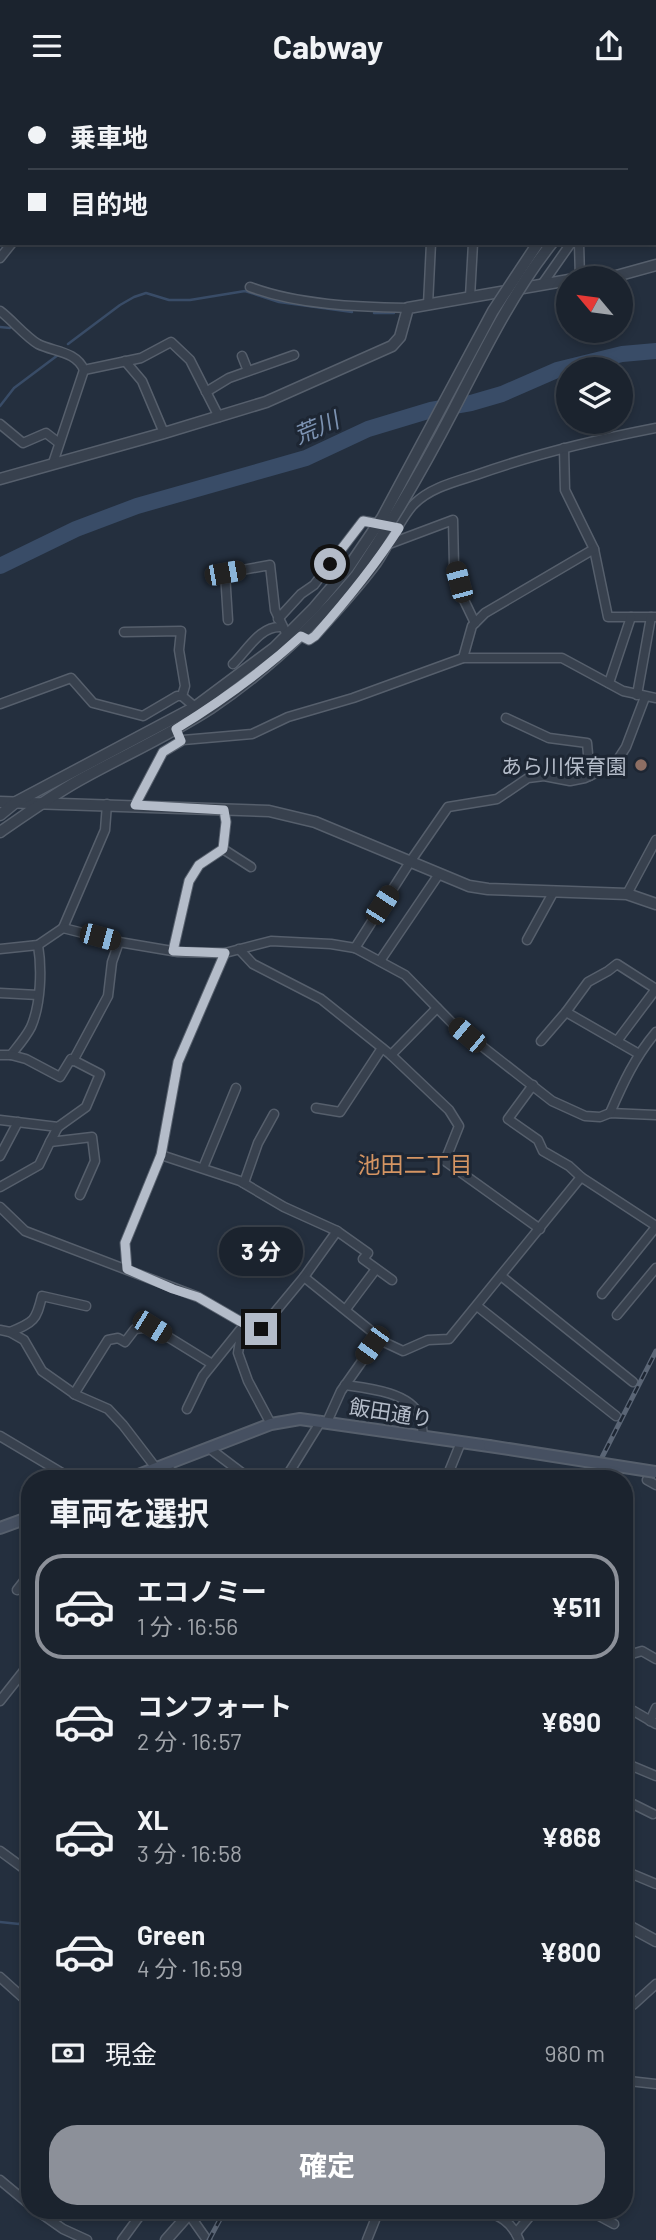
<!DOCTYPE html>
<html lang="ja">
<head>
<meta charset="utf-8">
<style>
  :root { --surface:#1b232e; --page:#282f3a; --text:#f1f3f6; --muted:#a0a4aa; --line:#39404a; --accent:#8c9099 }
  body { margin:0; font-family:Barlow,"Noto Sans JP",sans-serif; background:var(--page); color:var(--text); height:100vh; display:flex; flex-direction:column; font-size:26px; white-space:nowrap }
  * { box-sizing:border-box; margin:0 }
  p { font-size:23px; color:var(--muted) }
  .icon { flex:none; width:38px; height:38px; fill:none; stroke:currentColor; stroke-width:2; stroke-linecap:round; stroke-linejoin:round }
  .map { position:relative; flex:1; overflow:hidden }
  .panel { position:absolute; left:21px; top:1379px; width:612px; height:749px; display:flex; flex-direction:column; background:var(--surface); border-radius:28px; box-shadow:0 4px 10px #0003,0 0 0 2px var(--line) }
  .panel>* { flex:none }
  .banner { position:absolute; left:0px; top:0px; width:656px; height:154px; box-shadow:0 4px 10px #0003,0 0 0 2px var(--line); display:grid; align-content:center; height:154px; padding:0 28px; background:var(--surface) }
  .needle { width:46px; rotate:299deg }
  .tools { position:absolute; left:556px; top:175px; display:grid; gap:14px }
  .tools a { display:grid; place-items:center; width:77px; height:77px; border-radius:50%; background:var(--surface); box-shadow:0 4px 10px #0003,0 0 0 2px var(--line); font-size:35px }
  .end { position:absolute; width:32px; height:32px; margin:-16px; border:9px solid #b4bcc9; background:#111; box-shadow:0 0 0 4px #111 }
  .from { border-radius:50% }
  .bubble { position:absolute; height:49px; border-radius:24px; background:var(--surface); box-shadow:0 4px 10px #0003,0 0 0 2px var(--line); font-size:23px; font-weight:700; line-height:49px; text-align:center }
  .car { position:absolute; width:21px; height:42px; margin:-21px -10px; border-radius:9px; box-shadow:0 0 5px 2px #0007; background:linear-gradient(#222 24%,#8ab4d8 0 40%,#222 0 76%,#8ab4d8 0 86%,#222 0) }
  .banner b { display:flex; align-items:center; gap:24px; height:66px; font-size:26px }
  .banner b+b { border-top:2px solid var(--line) }
  .banner i { width:18px; height:18px; background:var(--text) }
  ul { padding:0; list-style:none }
  li { display:flex; align-items:center; gap:21px; height:105px; margin:0 14px 10px; padding:0 14px; border:4px solid transparent; border-radius:28px }
  li div { flex:1 }
  li b { display:block; font-size:26px }
  li em { font-style:normal; font-weight:700 }
  li.active { border-color:var(--accent) }
  li>.icon { width:63px; height:63px; stroke-width:1.5 }
  h2 { padding:0 28px; font-size:32px; line-height:84px }
  .pay { display:flex; align-items:center; gap:18px; height:77px; padding:0 28px; font-size:26px }
  .pay p { margin-inline-start:auto }
  .button { display:flex; gap:14px; margin-top:auto; padding:14px 28px }
  .button a { flex:1; height:80px; border-radius:28px; background:var(--accent); color:#fff; font-size:28px; font-weight:700; line-height:80px; text-align:center }
  header { display:flex; justify-content:space-between; align-items:center; height:91px; padding:0 28px; background:var(--surface); font-size:32px; font-weight:700 }
  .map>svg:first-child { display:block }
</style>
</head>
<body>
<header><svg class="icon" aria-label="menu" viewBox="0 0 24 24"><path d="M4 6h16M4 12h16M4 18h16"/></svg>Cabway<svg class="icon" aria-label="share" viewBox="0 0 24 24"><path d="M12 15V3M7 8l5-5 5 5M5 13v7h14v-7"/></svg></header>
<div class="map">
<svg width="656" height="2149" viewBox="0 0 656 2149">
  <rect width="100%" height="100%" fill="#242f3e"/>
  <g fill="none" stroke-linecap="round" stroke-linejoin="round">
    <g stroke="#394c67" stroke-width="2.5">
      <path d="M374,222H394"/>
      <path d="M0,236L10,237"/>
      <path d="M68,253L120,214L134,206L146,202L169,209H190L245,200L279,211L352,221"/>
      <path d="M0,315L14,297L58,264"/>
      <path d="M0,1831L19,1833L30,1822"/>
    </g>
    <path stroke="#394c67" stroke-width="16" d="M0,475L76,438L137,415L306,367L368,338L431,319L471,312L502,303L557,279L622,263L656,260"/>
    <defs>
      <g id="minor">
        <path d="M128,0L129,2"/>
        <path d="M170,2L173,0"/>
        <path d="M0,51L2,50"/>
        <path d="M654,69H656"/>
        <path d="M579,152L580,187"/>
        <path d="M0,167L12,152"/>
        <path d="M543,192L571,152"/>
        <path d="M250,196C298,214 357,216 408,217"/>
        <path d="M470,206L473,152"/>
        <path d="M428,214L431,152"/>
        <path d="M0,220C12,229 26,246 38,253C54,261 76,260 84,279L141,267L171,251L190,269L219,326"/>
        <path d="M242,265L248,280"/>
        <path d="M125,270L142,290L164,342"/>
        <path d="M206,301L229,287L294,264"/>
        <path d="M0,333L23,352L46,342L59,352"/>
        <path d="M564,357L565,399L594,458L608,526H656"/>
        <path d="M53,372L84,279"/>
        <path d="M389,453L453,429L454,475L463,507L475,532"/>
        <path d="M278,528L301,503L314,494L363,430L381,433"/>
        <path d="M228,529L225,482L270,474L275,519L287,544"/>
        <path d="M124,541L181,540L179,559L185,595L182,605"/>
        <path d="M301,545L309,549L315,545C336,521 358,498 377,472C388,456 401,426 414,413C430,397 454,391 476,384C535,363 594,349 656,337"/>
        <path d="M463,567L472,535L485,522L594,458"/>
        <path d="M233,573C247,560 260,534 282,536"/>
        <path d="M609,592L631,526"/>
        <path d="M637,604L651,526"/>
        <path d="M0,613L71,587L93,612L143,625L177,605H182L195,616"/>
        <path d="M506,627L549,647L587,652L590,685"/>
        <path d="M135,714L163,661L183,649L252,643L288,626L353,607L463,567H562L623,600L656,607"/>
        <path d="M223,758L251,776"/>
        <path d="M627,803L656,749"/>
        <path d="M63,837L105,739L107,713"/>
        <path d="M527,849L554,800"/>
        <path d="M355,857L410,771L448,716L497,708L528,687L544,685L570,690L585,687L615,673L626,656L645,606"/>
        <path d="M0,858L38,854L63,837L119,851L178,861L225,862L271,850L331,853L355,857L405,884L451,931L552,1010L585,1025L600,1026L610,1022L656,1024"/>
        <path d="M239,858L253,873L321,908L391,964L449,1019L459,1035L445,1070L540,1138"/>
        <path d="M173,860L189,790L199,774L223,758L226,731L224,719"/>
        <path d="M380,870L439,783"/>
        <path d="M0,902L38,904"/>
        <path d="M566,921L588,891L608,880L617,873L656,898"/>
        <path d="M541,950L566,921L639,963"/>
        <path d="M617,950L656,898"/>
        <path d="M0,964H11C18,955 26,946 31,936C41,913 42,878 38,854"/>
        <path d="M391,964L437,917"/>
        <path d="M73,970L108,905L112,871L119,851"/>
        <path d="M533,994L508,1028L538,1049L543,1060L569,1075L581,1086"/>
        <path d="M316,1017L340,1021L382,957"/>
        <path d="M610,1022C623,992 635,966 656,941"/>
        <path d="M0,1029L58,1036L86,1016L100,983L71,968L60,986L26,968L11,964"/>
        <path d="M58,1036L50,1051L92,1046L95,1070L80,1104"/>
        <path d="M161,1064L240,1090L284,1116L337,1140L304,1186"/>
        <path d="M0,1065L18,1031"/>
        <path d="M203,1077L236,997"/>
        <path d="M244,1092L258,1052L274,1023"/>
        <path d="M0,1096L39,1074L50,1051"/>
        <path d="M0,1116L25,1140L198,1206L243,1232L238,1262L248,1290L271,1333"/>
        <path d="M337,1140L368,1162L363,1168L392,1189"/>
        <path d="M127,1178L125,1152L161,1064L178,971L225,862"/>
        <path d="M501,1185L633,1291"/>
        <path d="M602,1203L656,1136"/>
        <path d="M477,1215L616,1325"/>
        <path d="M346,1218L376,1178"/>
        <path d="M617,1224L656,1177"/>
        <path d="M243,1232L261,1238L304,1186L386,1252L403,1260L428,1249L449,1248L581,1086L656,1135"/>
        <path d="M0,1239L10,1241L24,1249L42,1280L76,1304L108,1318L123,1334L156,1377"/>
        <path d="M10,1241C34,1231 36,1230 42,1205L86,1215"/>
        <path d="M345,1294C366,1297 409,1301 419,1324C422,1330 422,1338 423,1345"/>
        <path d="M74,1303L108,1249L118,1247L125,1251L135,1238L152,1236L212,1273"/>
        <path d="M187,1318L203,1285L240,1239"/>
        <path d="M327,1331L341,1300L379,1246"/>
        <path d="M0,1345L72,1388"/>
        <path d="M209,1357L250,1388"/>
        <path d="M168,1372L173,1388"/>
        <path d="M285,1388L321,1330"/>
        <path d="M446,1388L461,1351"/>
        <path d="M647,1389L656,1394"/>
        <path d="M17,1499L24,1490L30,1494"/>
        <path d="M625,1565L642,1560L656,1568"/>
        <path d="M0,1610L30,1572"/>
        <path d="M625,1615L656,1633"/>
        <path d="M650,1630L656,1617"/>
        <path d="M625,1672L656,1685"/>
        <path d="M625,1709L653,1723"/>
        <path d="M0,1760L30,1782"/>
        <path d="M625,1780L656,1793"/>
        <path d="M0,1886L30,1913"/>
        <path d="M625,1914H633L656,1893"/>
        <path d="M625,1961C632,1974 630,1993 625,2006"/>
        <path d="M625,1992L629,1990L656,1993"/>
        <path d="M0,2089L30,2114"/>
        <path d="M36,2119L63,2138L87,2149"/>
        <path d="M186,2119L207,2149"/>
        <path d="M481,2119C499,2124 512,2131 519,2149"/>
        <path d="M588,2119L614,2133"/>
        <path d="M516,2142L535,2119"/>
        <path d="M122,2149L144,2119"/>
        <path d="M367,2149L379,2119"/>
      </g>
      <g id="tertiary">
        <path d="M623,0L625,2"/>
        <path d="M654,23L656,22"/>
        <path d="M654,44L656,42"/>
        <path d="M609,187L656,174"/>
        <path d="M0,388L164,342L266,311L392,255L400,246L408,217L569,189"/>
        <path d="M0,711L269,720L315,731L469,795L488,798L627,803L656,813"/>
        <path d="M0,724L16,711L195,616L274,557L314,517L348,477"/>
        <path d="M0,741C28,722 55,702 85,686C127,663 171,643 211,617C266,580 313,536 356,485"/>
        <path d="M625,1833L656,1850"/>
        <path d="M166,2149L189,2123"/>
      </g>
      <g id="secondary">
        <path d="M128,1388L271,1333L300,1328L489,1355"/>
        <path d="M0,1437L30,1426"/>
      </g>
    </defs>
    <use href="#minor" stroke="#565f6c" stroke-width="11"/>
    <use href="#tertiary" stroke="#565f6c" stroke-width="13"/>
    <use href="#secondary" stroke="#565f6c" stroke-width="14"/>
    <use href="#minor" stroke="#38414e" stroke-width="8"/>
    <use href="#tertiary" stroke="#38414e" stroke-width="10"/>
    <use href="#secondary" stroke="#465061" stroke-width="10"/>
    <defs>
      <g id="rail">
        <path d="M591,1388L656,1260"/>
        <path d="M209,2149L225,2119"/>
      </g>
    </defs>
    <use href="#rail" stroke="#5a6575" stroke-width="5"/>
    <use href="#rail" stroke="#1d2633" stroke-width="2.5" stroke-dasharray="8" stroke-linecap="butt"/>
    <defs>
      <g id="tertiary-bridge">
        <path d="M348,477L382,427L493,220L538,152"/>
        <path d="M356,485C392,431 424,376 454,318C483,262 512,202 552,152"/>
      </g>
      <path id="secondary-bridge" d="M489,1355L656,1381"/>
    </defs>
    <use href="#tertiary-bridge" stroke="#565f6c" stroke-width="13" stroke-linecap="butt"/>
    <use href="#secondary-bridge" stroke="#565f6c" stroke-width="14" stroke-linecap="butt"/>
    <use href="#tertiary-bridge" stroke="#38414e" stroke-width="10"/>
    <use href="#secondary-bridge" stroke="#465061" stroke-width="10"/>
  </g>
  <g fill="none" stroke-linecap="round" stroke-linejoin="round">
    <path stroke="#b4bcc9" stroke-width="9" d="M261,1238L243,1232L198,1206L173,1198L127,1178L125,1152L161,1064L178,971L225,862L173,860L189,790L199,774L223,758L226,731L224,719L135,714L163,661L181,650L176,638C220,611 262,581 301,545L309,549L315,545C346,510 374,476 399,437L363,430L330,473"/>
  </g>
  <circle fill="#8d6e63" stroke="#1d2633" stroke-width="2.5" cx="641" cy="674" r="7"/>
  <g text-anchor="middle" dominant-baseline="central" stroke-width="6" stroke-linejoin="round" paint-order="stroke">
    <g font-size="21" fill="#b4bcc9" stroke="#1d2633" text-anchor="end">
      <text x="627" y="674">あら川保育園</text>
    </g>
    <g font-size="21" fill="#b4bcc9" stroke="#1d2633">
      <text transform="translate(391 1321) rotate(9)">飯田通り</text>
    </g>
    <g font-size="23" font-style="italic" fill="#7c92b1" stroke="#1d2633">
      <text transform="translate(316 336) rotate(-23)">荒川</text>
    </g>
    <g font-size="23" fill="#d59563" stroke="#1d2633">
      <text x="415" y="1073">池田二丁目</text>
    </g>
  </g>
</svg>
<div class="tools">
<a><svg class="needle" viewBox="-14 -14 28 28"><path d="M0-13l5 13h-10z" fill="#e53935"/><path d="M0 13l5-13h-10z" fill="#a0a4aa"/></svg></a>
<a><svg class="icon" aria-label="layers" viewBox="0 0 24 24"><path d="M12 4l9 5-9 5-9-5zM3 14l9 5 9-5"/></svg></a>
</div>
<i class="end from" style="left:330px;top:473px"></i>
<i class="end" style="left:261px;top:1238px"></i>
<div class="bubble" style="left:219px;top:1136px;width:84px">3 分</div>
<i class="car" style="left:225px;top:482px;rotate:80deg"></i>
<i class="car" style="left:459px;top:491px;rotate:345deg"></i>
<i class="car" style="left:382px;top:814px;rotate:33deg"></i>
<i class="car" style="left:100px;top:846px;rotate:105deg"></i>
<i class="car" style="left:467px;top:944px;rotate:310deg"></i>
<i class="car" style="left:152px;top:1236px;rotate:122deg"></i>
<i class="car" style="left:372px;top:1254px;rotate:216deg"></i>
<div class="banner">
<b><i class="from"></i>乗車地</b>
<b><i></i>目的地</b>
</div>
<section class="panel">
<h2>車両を選択</h2>
<ul>
<li class="active"><svg class="icon" aria-label="car" viewBox="0 0 24 24"><path d="M5 17H2v-5l4-1 3-4h7l3 4 3 1v5h-3M9 17h6M6 11h13"/><circle cx="7" cy="17" r="2"/><circle cx="17" cy="17" r="2"/></svg><div><b>エコノミー</b><p>1 分 · 16:56</p></div><em>¥511</em></li>
<li><svg class="icon" aria-label="car" viewBox="0 0 24 24"><path d="M5 17H2v-5l4-1 3-4h7l3 4 3 1v5h-3M9 17h6M6 11h13"/><circle cx="7" cy="17" r="2"/><circle cx="17" cy="17" r="2"/></svg><div><b>コンフォート</b><p>2 分 · 16:57</p></div><em>¥690</em></li>
<li><svg class="icon" aria-label="car" viewBox="0 0 24 24"><path d="M5 17H2v-5l4-1 3-4h7l3 4 3 1v5h-3M9 17h6M6 11h13"/><circle cx="7" cy="17" r="2"/><circle cx="17" cy="17" r="2"/></svg><div><b>XL</b><p>3 分 · 16:58</p></div><em>¥868</em></li>
<li><svg class="icon" aria-label="car" viewBox="0 0 24 24"><path d="M5 17H2v-5l4-1 3-4h7l3 4 3 1v5h-3M9 17h6M6 11h13"/><circle cx="7" cy="17" r="2"/><circle cx="17" cy="17" r="2"/></svg><div><b>Green</b><p>4 分 · 16:59</p></div><em>¥800</em></li>
</ul>
<div class="pay"><svg class="icon" aria-label="cash" viewBox="0 0 24 24"><path d="M3 7h18v10H3z"/><circle cx="12" cy="12" r="2"/></svg>現金<p>980 m</p></div>
<div class="button"><a>確定</a></div>
</section>
</div>
</body>
</html>
